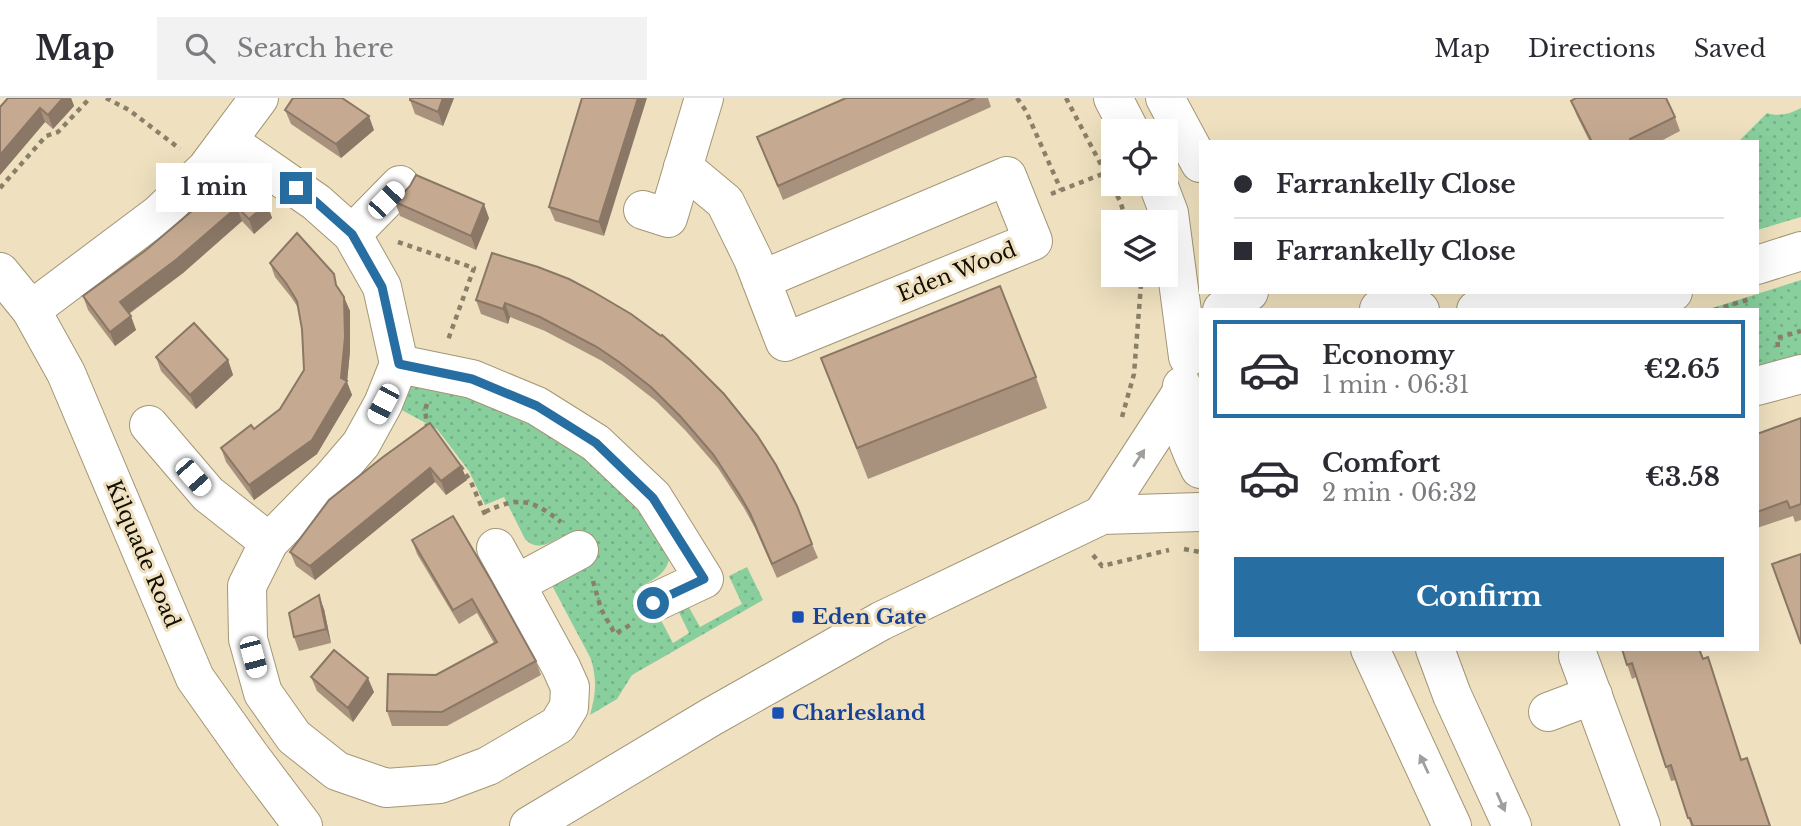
<!DOCTYPE html>
<html lang="en">
<head>
<meta charset="utf-8">
<style>
  :root { --surface:#fff; --page:#f2f2f3; --text:#2b2b33; --muted:#7c7c81; --line:#e1e1e2; --accent:#276ea2 }
  body { margin:0; font-family:"Libre Baskerville",serif; background:var(--page); color:var(--text); height:100vh; display:flex; flex-direction:column; font-size:26px; white-space:nowrap }
  * { box-sizing:border-box; margin:0 }
  p { font-size:23px; color:var(--muted) }
  .icon { flex:none; width:38px; height:38px; fill:none; stroke:currentColor; stroke-width:2; stroke-linecap:round; stroke-linejoin:round }
  .map { position:relative; flex:1; overflow:hidden }
  .drawer { position:absolute; left:1199px; top:210px; width:560px; height:343px; display:flex; flex-direction:column; background:var(--surface); border-radius:0px; box-shadow:0 7px 28px #0002 }
  .drawer>* { flex:none }
  .banner { position:absolute; left:1199px; top:42px; width:560px; height:154px; border-radius:0px; box-shadow:0 7px 28px #0002; display:grid; align-content:center; height:154px; padding:0 35px; background:var(--surface) }
  .controls { position:absolute; left:1101px; top:21px; display:grid; gap:14px }
  .controls a { display:grid; place-items:center; width:77px; height:77px; border-radius:0px; background:var(--surface); box-shadow:0 7px 28px #0002; font-size:35px }
  .end { position:absolute; width:32px; height:32px; margin:-16px; border:9px solid #276ea2; background:#fff; box-shadow:0 0 0 4px #fff }
  .from { border-radius:50% }
  .bubble { position:absolute; height:49px; border-radius:0px; background:var(--surface); box-shadow:0 7px 28px #0002; font-size:23px; font-weight:800; line-height:49px; text-align:center }
  .car { position:absolute; width:21px; height:42px; margin:-21px -10px; border-radius:9px; box-shadow:0 0 5px 2px #0007; background:linear-gradient(#fff 24%,#345 0 40%,#fff 0 76%,#345 0 86%,#fff 0) }
  .banner b { display:flex; align-items:center; gap:24px; height:66px; font-size:26px }
  .banner b+b { border-top:2px solid var(--line) }
  .banner i { width:18px; height:18px; background:var(--text) }
  ul { padding:12px 0 0; list-style:none }
  li { display:flex; align-items:center; gap:21px; height:98px; margin:0 14px 10px; padding:0 21px; border:4px solid transparent; border-radius:0px }
  li div { flex:1 }
  li b { display:block; font-size:26px }
  li em { font-style:normal; font-weight:800 }
  li.current { border-color:var(--accent) }
  li>.icon { width:63px; height:63px; stroke-width:1.5 }
  .primary-button { display:flex; gap:14px; margin-top:auto; padding:14px 35px }
  .primary-button a { flex:1; height:80px; border-radius:0px; background:var(--accent); color:#fff; font-size:28px; font-weight:800; line-height:80px; text-align:center }
  header { display:flex; align-items:center; gap:42px; box-sizing:border-box; height:98px; padding:0 35px; background:var(--surface); border-bottom:2px solid var(--line) }
  header strong { font-size:33px }
  nav { display:flex; gap:38px; margin-inline-start:auto; font-size:24px }
  .search { width:490px; height:63px; background:var(--page); display:flex; align-items:center; gap:18px; box-sizing:border-box; padding:0 24px; border-radius:0px; color:var(--muted); font-size:26px }
  .map>svg:first-child { display:block }
</style>
</head>
<body>
<header>
<strong>Map</strong>
<div class="search"><svg class="icon" aria-label="search" viewBox="0 0 24 24"><circle cx="10" cy="10" r="6"/><path d="M15 15l6 6"/></svg>Search here</div>
<nav><a>Map</a><a>Directions</a><a>Saved</a></nav>
</header>
<div class="map">
<svg width="1801" height="728" viewBox="0 0 1801 728">
  <defs>
    <pattern id="grass-dots" width="8" height="8" patternUnits="userSpaceOnUse" patternTransform="scale(1.75)"><rect width="8" height="8" fill="#88cf9d"/><path d="M2 2h.1M6 6h.1" fill="none" stroke="#74b186" stroke-width="1.8" stroke-linecap="round"/></pattern>
  </defs>
  <rect width="100%" height="100%" fill="#efe1bf"/>
  <g fill="url(#grass-dots)">
    <path d="M1801,10V119L1757,132V44H1738L1767,15C1779,19 1790,16 1801,10Z"/>
    <path d="M1801,182V265L1757,279V212H1706Z"/>
    <path d="M414,281L525,318L585,357L631,403L661,445L671,454C667,475 660,477 643,488L673,545L689,535L674,504L687,506L700,529L742,506L729,478L747,469L763,502L632,577L617,601L590,617C596,596 597,582 591,561L547,478L578,461L566,437C551,443 539,455 525,441L504,399L485,407L469,373L437,331L396,309Z"/>
  </g>
  <g fill="none" stroke-linecap="round" stroke-linejoin="round">
    <defs>
      <g id="minor">
        <path d="M228,43L316,104L352,136L382,189L399,266L383,306L361,346L331,381L269,444L247,488L248,541L263,595L294,639L337,673L386,690L440,686L488,668L558,627L569,609L570,589L561,569L496,450"/>
        <path d="M683,69L725,104L753,161L785,244L1033,143L1007,78L761,182"/>
        <path d="M643,112L668,120L704,0"/>
        <path d="M352,136L400,87"/>
        <path d="M0,174L31,212L66,275L195,580L251,659L303,728"/>
        <path d="M31,212L159,116L206,71L259,0"/>
        <path d="M399,266L472,281L537,308L596,345L653,399L704,481L653,505"/>
        <path d="M1757,288L1801,276"/>
        <path d="M149,327L208,396L269,444"/>
        <path d="M516,486L579,452"/>
        <path d="M1578,558L1641,728"/>
        <path d="M1548,614L1593,597"/>
      </g>
      <g id="major">
        <path d="M1113,0L1130,33"/>
        <path d="M1165,0L1200,65"/>
        <path d="M1158,86L1169,115L1188,259"/>
        <path d="M1757,167L1801,153"/>
        <path d="M1379,211L1420,212"/>
        <path d="M1222,212L1229,206L1249,194"/>
        <path d="M1476,212L1576,211L1673,194"/>
        <path d="M1182,288C1176,316 1187,346 1200,371"/>
        <path d="M1102,417L1180,297"/>
        <path d="M1370,551L1452,728"/>
        <path d="M1435,551L1452,597L1512,728"/>
        <path d="M529,728L711,619L881,523L1102,417L1200,414"/>
      </g>
    </defs>
    <use href="#minor" stroke="#a39676" stroke-width="40"/>
    <use href="#major" stroke="#a39676" stroke-width="40"/>
    <g stroke="#8a8069" stroke-width="4.5" stroke-dasharray="5 5" stroke-linecap="butt">
      <path d="M106,0L129,12L180,51"/>
      <path d="M1017,0L1026,13L1061,92"/>
      <path d="M1066,0L1120,103L1127,124"/>
      <path d="M0,90L46,38L58,34L90,0"/>
      <path d="M1051,96L1105,75"/>
      <path d="M398,144L474,170L448,242"/>
      <path d="M1714,212L1750,201"/>
      <path d="M1778,249L1777,240L1801,233"/>
      <path d="M427,306L425,312L427,327L431,330"/>
      <path d="M1122,319L1134,276L1141,186"/>
      <path d="M460,368L471,384L486,419"/>
      <path d="M485,414C519,398 532,401 561,424"/>
      <path d="M1184,451L1200,454"/>
      <path d="M1093,457L1102,468L1169,452"/>
      <path d="M593,483L601,511L615,536L630,527"/>
    </g>
    <use href="#minor" stroke="#fff" stroke-width="38"/>
    <use href="#major" stroke="#fff" stroke-width="38"/>
  </g>
  <g fill="#a9927d">
    <path d="M8,0H71L74,8L53,31L45,24L0,77V9Z"/>
    <path d="M410,0H454L443,28L415,16L410,2Z"/>
    <path d="M582,0L604,138L555,123L549,109Z"/>
    <path d="M846,0H988L991,9L783,102L757,39Z"/>
    <path d="M1571,3L1675,19L1680,33L1659,44H1590L1577,18Z"/>
    <path d="M285,12L374,32L341,60L291,26Z"/>
    <path d="M239,73L267,106L272,120L254,136L242,123L183,175L129,216L136,232L115,248L88,212L83,198L146,152Z"/>
    <path d="M395,104L489,120L476,152L400,118Z"/>
    <path d="M270,165L339,190L350,213V253L347,284L352,297L317,356L254,402L226,364L221,350L254,331L280,311L304,272L302,231L299,211L291,199L275,179Z"/>
    <path d="M538,169L812,446L818,460L777,480L755,430L744,410L718,370L685,332L656,303L624,278L602,263L545,233L510,219L508,226L481,216L476,202Z"/>
    <path d="M156,259L228,262L233,277L196,311L161,273Z"/>
    <path d="M821,260L1036,279L1047,310L868,381Z"/>
    <path d="M1801,320V422L1795,424L1793,418L1757,430V336Z"/>
    <path d="M383,359L461,368L467,382L446,397L435,384L315,482L296,468L290,454Z"/>
    <path d="M412,442L536,563L541,577L447,628H392L387,613L494,545L477,515L459,526L417,456Z"/>
    <path d="M324,511L331,545L299,553L294,539Z"/>
    <path d="M1622,551H1700L1742,662L1770,728H1691L1676,682L1671,683L1636,579L1632,581Z"/>
    <path d="M311,579L374,594L353,624L317,593Z"/>
  </g>
  <g fill="#8a7766">
    <path d="M63,0H71L74,8L53,31L48,17Z"/>
    <path d="M443,0H454L443,28L438,14Z"/>
    <path d="M638,0H647L604,138L599,124Z"/>
    <path d="M40,10L45,24L0,77V57Z"/>
    <path d="M369,18L374,32L341,60L336,46Z"/>
    <path d="M267,106L272,120L254,136L249,121Z"/>
    <path d="M484,106L489,120L476,152L471,138Z"/>
    <path d="M237,109L242,123L183,175L125,218L120,204Z"/>
    <path d="M344,199L350,213V253L347,284L352,297L317,356L254,402L249,387Z"/>
    <path d="M505,205L510,219L508,226L503,211Z"/>
    <path d="M131,218L136,232L115,248L110,234Z"/>
    <path d="M228,262L233,277L196,311L190,297Z"/>
    <path d="M461,368L467,382L446,397L441,383Z"/>
    <path d="M430,370L435,384L315,482L310,468Z"/>
    <path d="M319,497L324,511L331,545L326,531Z"/>
    <path d="M368,580L374,594L353,624L348,610Z"/>
  </g>
  <g fill="#c5aa91" stroke="#8a7766" stroke-width="2">
    <path d="M8,0H63L48,17L40,10L0,57V9Z"/>
    <path d="M293,0H342L369,18L336,46L285,12Z"/>
    <path d="M410,0H443L438,14L410,2Z"/>
    <path d="M582,0H638L599,124L549,109Z"/>
    <path d="M846,0H975L778,88L757,39Z"/>
    <path d="M1576,0H1666L1675,19L1630,41L1631,44H1592L1571,3Z"/>
    <path d="M239,73L267,106L249,121L237,109L177,161L120,204L131,218L110,234L83,198L146,152Z"/>
    <path d="M416,77L484,106L471,138L395,104L410,88Z"/>
    <path d="M297,135L334,176L336,187L344,199L345,239L341,280L347,283L312,342L249,387L221,350L251,327L254,331L280,311L304,272L302,231L297,203L286,185L270,165Z"/>
    <path d="M492,155L538,169L569,181L592,193L631,216L661,238L662,237L690,262L724,296L757,337L776,367L797,408L812,446L772,466L750,415L739,396L713,356L680,318L651,289L619,264L597,249L540,219L505,205L503,211L476,202Z"/>
    <path d="M1000,188L1036,279L857,350L821,260Z"/>
    <path d="M194,225L228,262L190,297L156,259Z"/>
    <path d="M1801,320V406L1790,410L1787,403L1757,414V336Z"/>
    <path d="M430,325L461,368L441,383L430,370L310,468L290,454L329,402L383,359Z"/>
    <path d="M453,418L492,484L536,563L442,614L387,613L388,576L436,577L497,544L472,501L453,512L412,442Z"/>
    <path d="M1801,456V546L1772,466Z"/>
    <path d="M319,497L326,531L294,539L289,515Z"/>
    <path d="M1622,551H1699L1703,561L1708,559L1741,662L1747,660L1770,728H1693L1690,720H1688L1671,667L1666,669L1632,565L1627,567Z"/>
    <path d="M334,552L368,580L348,610L311,579Z"/>
  </g>
  <defs><path id="oneway-solid" d="M-6-.8H1V-3.2L6.5 0L1 3.2V.8H-6Z" transform="scale(1.75)"/></defs>
  <g fill="#a19f9b">
    <use href="#oneway-solid" transform="translate(1139 360) rotate(-57)"/>
    <use href="#oneway-solid" transform="translate(1424 666) rotate(-115)"/>
    <use href="#oneway-solid" transform="translate(1501 704) rotate(66)"/>
  </g>
  <g fill="none" stroke-linecap="round" stroke-linejoin="round">
    <path stroke="#276ea2" stroke-width="9" d="M296,90L316,104L352,136L382,189L399,266L472,281L537,308L596,345L653,400L704,481L653,505"/>
  </g>
  <g fill="#1a4fb4" stroke="#efe1bf" stroke-width="2.5">
    <rect x="791" y="512" width="14" height="14" rx="3.5"/>
    <rect x="771" y="608" width="14" height="14" rx="3.5"/>
  </g>
  <g text-anchor="middle" dominant-baseline="central" stroke-width="6" stroke-linejoin="round" paint-order="stroke">
    <g font-size="21" fill="#130e04" stroke="#efe1bf">
      <text transform="translate(957 174) rotate(-22)">Eden Wood</text>
      <text transform="translate(143 456) rotate(67)">Kilquade Road</text>
    </g>
    <g font-size="21" font-weight="bold" fill="#164399" stroke="#efe1bf" text-anchor="start">
      <text x="812" y="519">Eden Gate</text>
      <text x="792" y="615">Charlesland</text>
    </g>
  </g>
</svg>
<div class="controls">
<a><svg class="icon" aria-label="locate" viewBox="0 0 24 24"><circle cx="12" cy="12" r="6"/><path d="M12 2v4M12 18v4M2 12h4M18 12h4"/></svg></a>
<a><svg class="icon" aria-label="layers" viewBox="0 0 24 24"><path d="M12 4l9 5-9 5-9-5zM3 14l9 5 9-5"/></svg></a>
</div>
<i class="end from" style="left:653px;top:505px"></i>
<i class="end" style="left:296px;top:90px"></i>
<div class="bubble" style="left:156px;top:65px;width:116px">1 min</div>
<i class="car" style="left:386px;top:102px;rotate:44deg"></i>
<i class="car" style="left:383px;top:306px;rotate:208deg"></i>
<i class="car" style="left:193px;top:379px;rotate:139deg"></i>
<i class="car" style="left:253px;top:559px;rotate:165deg"></i>
<div class="banner">
<b><i class="from"></i>Farrankelly Close</b>
<b><i></i>Farrankelly Close</b>
</div>
<section class="drawer">
<ul>
<li class="current"><svg class="icon" aria-label="car" viewBox="0 0 24 24"><path d="M5 17H2v-5l4-1 3-4h7l3 4 3 1v5h-3M9 17h6M6 11h13"/><circle cx="7" cy="17" r="2"/><circle cx="17" cy="17" r="2"/></svg><div><b>Economy</b><p>1 min · 06:31</p></div><em>€2.65</em></li>
<li><svg class="icon" aria-label="car" viewBox="0 0 24 24"><path d="M5 17H2v-5l4-1 3-4h7l3 4 3 1v5h-3M9 17h6M6 11h13"/><circle cx="7" cy="17" r="2"/><circle cx="17" cy="17" r="2"/></svg><div><b>Comfort</b><p>2 min · 06:32</p></div><em>€3.58</em></li>
</ul>
<div class="primary-button"><a>Confirm</a></div>
</section>
</div>
</body>
</html>
